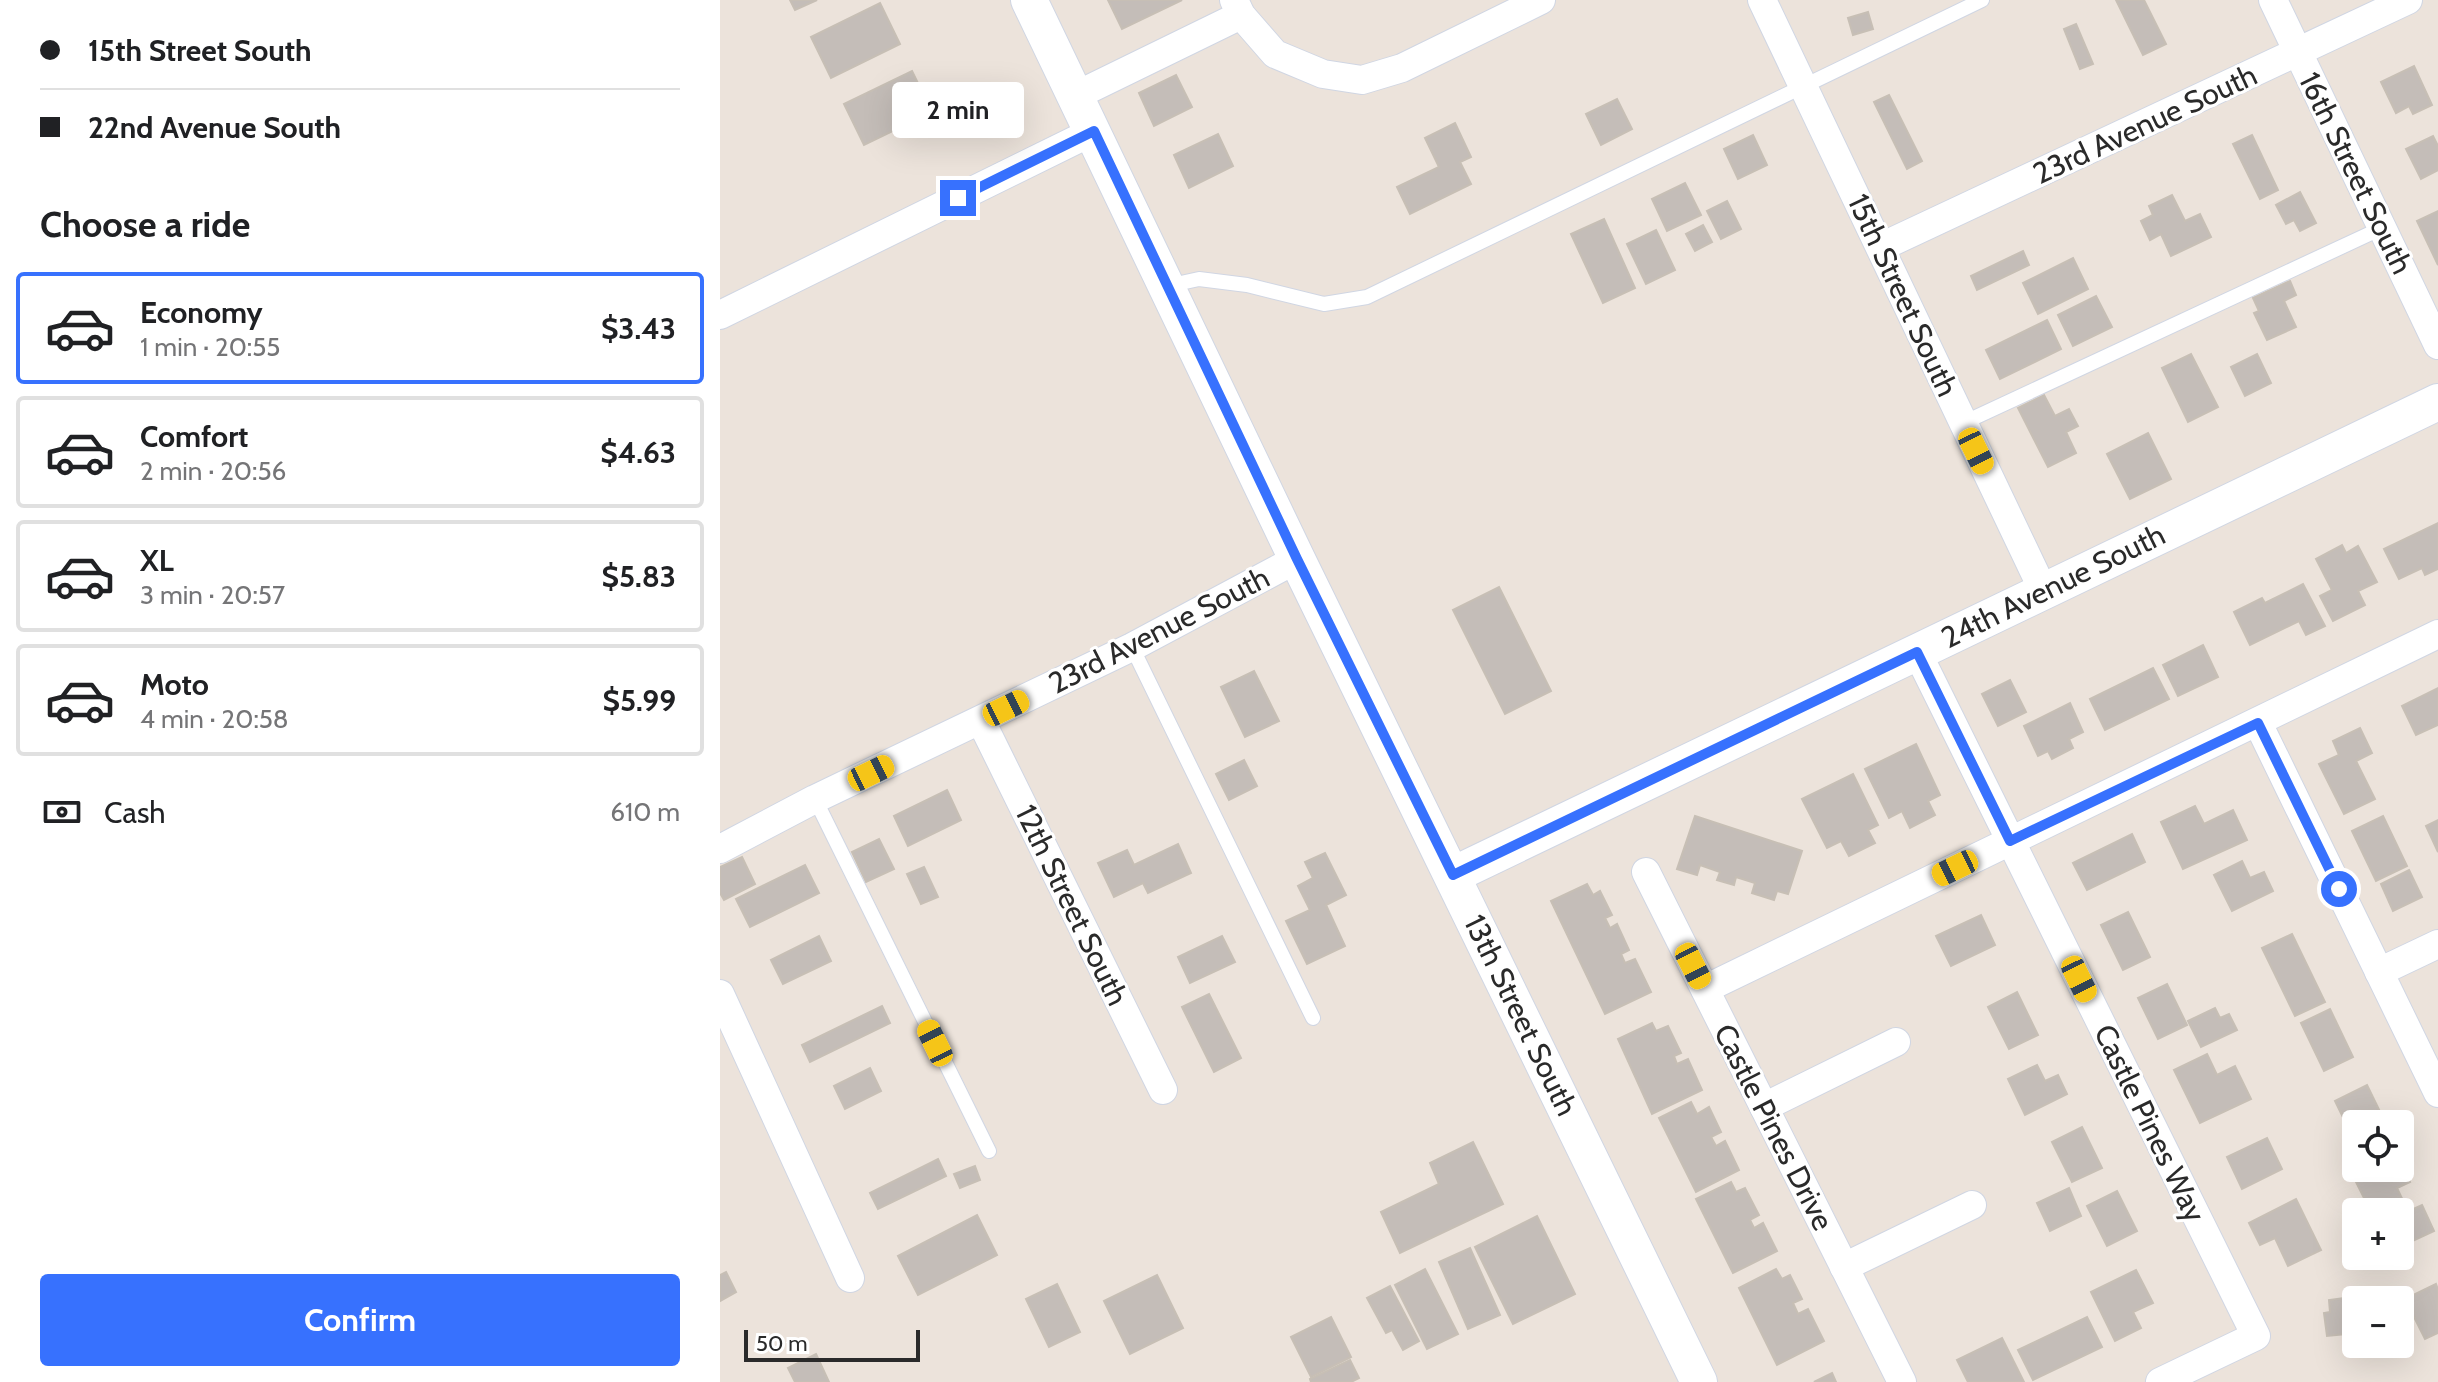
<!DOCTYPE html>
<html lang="en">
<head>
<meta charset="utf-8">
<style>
  :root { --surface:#fff; --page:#f2f2f2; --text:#202124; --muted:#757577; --line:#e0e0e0; --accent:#3771fe }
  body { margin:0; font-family:Cabin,sans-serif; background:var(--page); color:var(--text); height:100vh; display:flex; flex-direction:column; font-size:30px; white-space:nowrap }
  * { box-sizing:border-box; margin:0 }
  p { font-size:26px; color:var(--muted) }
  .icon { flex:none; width:44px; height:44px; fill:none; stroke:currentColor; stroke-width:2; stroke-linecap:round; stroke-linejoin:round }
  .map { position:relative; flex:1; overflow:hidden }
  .panel { display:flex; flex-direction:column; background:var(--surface); width:720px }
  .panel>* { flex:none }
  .banner { display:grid; align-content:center; height:176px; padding:0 40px; background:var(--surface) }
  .controls { position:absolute; left:1622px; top:1110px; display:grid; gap:16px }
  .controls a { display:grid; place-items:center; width:72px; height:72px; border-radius:8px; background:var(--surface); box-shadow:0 8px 32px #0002; font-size:40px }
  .scale { position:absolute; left:24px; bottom:20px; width:176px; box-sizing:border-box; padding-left:8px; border:4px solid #2a2a2a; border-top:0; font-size:22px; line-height:28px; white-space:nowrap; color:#2a2a2a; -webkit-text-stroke:6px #fff; paint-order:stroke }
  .end { position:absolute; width:36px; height:36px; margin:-18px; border:10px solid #3771fe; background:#fff; box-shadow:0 0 0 4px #fff }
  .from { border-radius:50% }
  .bubble { position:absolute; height:56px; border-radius:8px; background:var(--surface); box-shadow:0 8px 32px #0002; font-size:26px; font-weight:800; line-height:56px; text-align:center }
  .car { position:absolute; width:24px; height:48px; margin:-24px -12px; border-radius:10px; box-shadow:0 0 6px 2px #0007; background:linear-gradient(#f5c518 24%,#345 0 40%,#f5c518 0 76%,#345 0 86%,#f5c518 0) }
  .banner b { display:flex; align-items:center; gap:28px; height:76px; font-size:30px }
  .banner b+b { border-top:2px solid var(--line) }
  .banner i { width:20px; height:20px; background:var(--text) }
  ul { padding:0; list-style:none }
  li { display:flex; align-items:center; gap:24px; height:112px; margin:0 16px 12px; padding:0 24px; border:4px solid var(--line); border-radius:8px }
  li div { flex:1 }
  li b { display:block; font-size:30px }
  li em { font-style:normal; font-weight:800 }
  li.on { border-color:var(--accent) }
  li>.icon { width:72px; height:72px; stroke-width:1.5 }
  h2 { padding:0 40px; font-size:36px; line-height:96px }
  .pay { display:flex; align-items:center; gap:20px; height:88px; padding:0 40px; font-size:30px }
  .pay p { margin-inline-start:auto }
  .button { display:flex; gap:16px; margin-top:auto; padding:16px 40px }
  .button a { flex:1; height:92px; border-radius:8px; background:var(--accent); color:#fff; font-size:32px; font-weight:800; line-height:92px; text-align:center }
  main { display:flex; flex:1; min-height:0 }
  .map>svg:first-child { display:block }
</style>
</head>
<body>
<main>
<section class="panel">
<div class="banner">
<b><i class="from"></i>15th Street South</b>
<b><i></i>22nd Avenue South</b>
</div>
<h2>Choose a ride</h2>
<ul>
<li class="on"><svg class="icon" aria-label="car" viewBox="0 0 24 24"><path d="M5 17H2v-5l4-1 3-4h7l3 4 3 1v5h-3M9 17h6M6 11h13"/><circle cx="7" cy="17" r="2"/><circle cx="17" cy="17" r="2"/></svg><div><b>Economy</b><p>1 min · 20:55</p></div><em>$3.43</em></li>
<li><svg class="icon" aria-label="car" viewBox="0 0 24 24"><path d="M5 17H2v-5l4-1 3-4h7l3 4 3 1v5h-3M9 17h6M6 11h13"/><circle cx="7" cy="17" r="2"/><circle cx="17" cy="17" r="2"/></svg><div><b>Comfort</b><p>2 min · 20:56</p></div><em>$4.63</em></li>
<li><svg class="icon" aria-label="car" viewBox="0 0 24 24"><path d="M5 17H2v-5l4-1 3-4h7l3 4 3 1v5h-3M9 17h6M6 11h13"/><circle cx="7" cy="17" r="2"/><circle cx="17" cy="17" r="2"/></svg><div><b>XL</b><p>3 min · 20:57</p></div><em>$5.83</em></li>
<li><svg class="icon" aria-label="car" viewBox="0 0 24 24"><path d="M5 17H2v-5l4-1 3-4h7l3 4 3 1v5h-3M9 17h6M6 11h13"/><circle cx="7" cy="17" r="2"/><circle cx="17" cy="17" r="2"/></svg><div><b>Moto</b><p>4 min · 20:58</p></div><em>$5.99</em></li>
</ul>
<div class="pay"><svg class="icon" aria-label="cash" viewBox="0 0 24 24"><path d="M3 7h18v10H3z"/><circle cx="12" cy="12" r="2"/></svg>Cash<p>610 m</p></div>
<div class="button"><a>Confirm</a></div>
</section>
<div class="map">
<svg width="1718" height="1382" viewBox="0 0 1718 1382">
  <rect width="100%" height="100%" fill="#ece3db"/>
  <g fill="#c4bdb8" stroke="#c7bfb5" stroke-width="2">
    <path d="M70,0H97L75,10Z"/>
    <path d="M388,0H462L402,29Z"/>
    <path d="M1396,0H1424L1446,44L1423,55Z"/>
    <path d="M160,3L180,44L111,78L91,37Z"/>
    <path d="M1148,12L1153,29L1133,35L1128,18Z"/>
    <path d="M1356,24L1373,64L1360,69L1344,29Z"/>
    <path d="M1694,66L1712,105L1693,114L1689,106L1676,113L1661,82Z"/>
    <path d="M192,71L212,112L144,145L124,104Z"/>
    <path d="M456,75L472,107L434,126L419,93Z"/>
    <path d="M1169,95L1202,161L1187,169L1154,102Z"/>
    <path d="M897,99L912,129L881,145L866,114Z"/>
    <path d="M735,123L751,157L740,162L751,184L690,214L677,187L719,167L705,138Z"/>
    <path d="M498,134L513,166L469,188L454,155Z"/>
    <path d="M1033,135L1047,165L1018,179L1004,149Z"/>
    <path d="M1532,135L1558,190L1540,199L1513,144Z"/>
    <path d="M1713,136L1718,146V170L1701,179L1686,149Z"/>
    <path d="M965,183L981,215L947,231L932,199Z"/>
    <path d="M1580,192L1596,223L1580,231L1574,220L1566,224L1556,205Z"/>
    <path d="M1452,195L1465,221L1480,214L1491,237L1451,256L1441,234L1430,240L1421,221L1433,215L1429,206Z"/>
    <path d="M1007,201L1021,229L1001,239L987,211Z"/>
    <path d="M1718,211V265L1697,221Z"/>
    <path d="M884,219L915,288L883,303L851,234Z"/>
    <path d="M983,225L992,242L975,251L966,234Z"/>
    <path d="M936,230L955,270L926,284L907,244Z"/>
    <path d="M1303,251L1309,265L1257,290L1251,276Z"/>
    <path d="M1353,258L1368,289L1318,314L1303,283Z"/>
    <path d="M1570,281L1576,295L1564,301L1576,327L1547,340L1534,313L1539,311L1533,298Z"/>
    <path d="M1376,296L1392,327L1353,346L1338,315Z"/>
    <path d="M1327,320L1341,349L1280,379L1266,350Z"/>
    <path d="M1471,354L1498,407L1468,422L1442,368Z"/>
    <path d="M1537,354L1551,383L1525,396L1511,367Z"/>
    <path d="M1324,395L1335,416L1349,409L1358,426L1346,432L1356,453L1328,467L1298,408Z"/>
    <path d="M1428,433L1451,479L1410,499L1387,454Z"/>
    <path d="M1718,523V569L1705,575L1702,568L1679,579L1664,549Z"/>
    <path d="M1622,545L1626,553L1638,546L1657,582L1638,591L1645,605L1613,621L1600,596L1612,590L1596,559Z"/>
    <path d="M1583,584L1605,626L1586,635L1579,621L1530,645L1514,612L1542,598L1545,603Z"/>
    <path d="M779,587L831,691L785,714L733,610Z"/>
    <path d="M1483,645L1498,677L1458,696L1443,665Z"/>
    <path d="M1433,668L1449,699L1385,730L1370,699Z"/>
    <path d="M534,671L559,721L525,737L501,687Z"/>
    <path d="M1290,680L1306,712L1278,726L1262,694Z"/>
    <path d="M1718,688V725L1696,735L1682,706Z"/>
    <path d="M1350,703L1363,732L1349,739L1353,748L1332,759L1328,751L1318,756L1304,726Z"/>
    <path d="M1640,728L1652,753L1636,761L1655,799L1624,814L1599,764L1619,755L1613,741Z"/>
    <path d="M1196,744L1220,795L1208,801L1215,815L1190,828L1182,811L1169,818L1145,769Z"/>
    <path d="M524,760L537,786L509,800L496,774Z"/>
    <path d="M1133,774L1158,825L1148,830L1155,843L1129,856L1121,841L1107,848L1082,799Z"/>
    <path d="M227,790L241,820L188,846L174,816Z"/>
    <path d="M1475,806L1484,824L1513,810L1527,840L1463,869L1441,822Z"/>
    <path d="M975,816L1082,851L1068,894L1057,891L1054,900L1032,893L1035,883L1016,877L1014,885L997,880L1000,872L980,865L977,875L957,869Z"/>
    <path d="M1663,816L1687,866L1656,881L1632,831Z"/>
    <path d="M1718,820V852L1706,826Z"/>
    <path d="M1412,834L1425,862L1367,890L1353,863Z"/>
    <path d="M159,839L174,869L146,882L132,852Z"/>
    <path d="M458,844L471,873L428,893L423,883L394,897L378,863L407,850L414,865Z"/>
    <path d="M605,853L626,895L606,905L625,946L587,964L566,921L590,910L578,886L593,878L585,862Z"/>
    <path d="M22,857L35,884L4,900L0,893V867Z"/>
    <path d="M1522,861L1530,878L1544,872L1553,891L1512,911L1494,875Z"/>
    <path d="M85,865L99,893L30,927L16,899Z"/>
    <path d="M204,867L218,897L201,904L187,874Z"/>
    <path d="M1689,870L1702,897L1673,911L1661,884Z"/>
    <path d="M867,884L873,895L880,891L892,915L885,918L890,928L897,924L909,950L901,954L905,963L915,959L931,992L885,1014L831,901Z"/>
    <path d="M1408,912L1430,957L1403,970L1381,925Z"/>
    <path d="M1261,915L1275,945L1231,966L1216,936Z"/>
    <path d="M1572,934L1605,1002L1575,1016L1542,948Z"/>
    <path d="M99,936L111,961L63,984L51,960Z"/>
    <path d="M502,936L515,962L470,983L458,957Z"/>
    <path d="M1447,984L1467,1025L1438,1039L1418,998Z"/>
    <path d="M1297,992L1318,1035L1289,1049L1268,1007Z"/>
    <path d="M489,994L521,1058L494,1072L462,1007Z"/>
    <path d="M162,1006L170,1023L90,1062L82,1045Z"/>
    <path d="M1495,1008L1500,1018L1509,1014L1517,1030L1481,1047L1468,1021Z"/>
    <path d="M1610,1009L1633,1057L1604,1071L1581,1023Z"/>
    <path d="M932,1023L936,1031L948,1026L961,1053L954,1056L957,1064L968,1059L982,1090L932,1114L898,1039Z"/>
    <path d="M1487,1054L1497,1075L1515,1066L1531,1099L1480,1123L1454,1070Z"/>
    <path d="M1317,1065L1325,1081L1338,1075L1347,1094L1305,1115L1288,1079Z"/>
    <path d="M150,1068L161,1091L125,1109L114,1086Z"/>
    <path d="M1647,1085L1666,1124H1636V1144L1615,1101Z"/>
    <path d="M971,1102L977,1114L989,1107L1001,1132L991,1137L996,1146L1005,1141L1019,1170L976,1192L939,1118Z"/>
    <path d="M1362,1127L1382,1168L1352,1182L1332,1142Z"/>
    <path d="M1547,1138L1562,1169L1522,1189L1507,1157Z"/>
    <path d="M753,1142L783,1204L680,1253L661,1212L719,1184L710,1163Z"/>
    <path d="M218,1159L226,1176L158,1209L150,1193Z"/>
    <path d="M1680,1162L1690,1182L1677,1188L1687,1209L1680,1212H1651L1636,1182L1664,1168H1680Z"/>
    <path d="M255,1166L260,1180L240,1188L234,1174Z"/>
    <path d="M1011,1182L1016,1192L1025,1188L1039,1215L1030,1220L1034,1228L1043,1223L1057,1251L1013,1273L976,1199Z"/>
    <path d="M1349,1188L1361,1216L1330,1231L1317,1203Z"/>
    <path d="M1397,1191L1417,1231L1387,1246L1367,1206Z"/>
    <path d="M1576,1199L1601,1250L1568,1266L1555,1238L1540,1245L1529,1223Z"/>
    <path d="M1702,1205L1714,1231L1684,1245L1680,1237V1215Z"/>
    <path d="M257,1215L277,1255L198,1295L178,1256Z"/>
    <path d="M817,1216L855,1294L793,1324L755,1247Z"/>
    <path d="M750,1248L780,1315L748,1329L719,1262Z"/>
    <path d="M705,1269L738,1334L707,1349L675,1285Z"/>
    <path d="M1056,1269L1062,1279L1070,1275L1082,1299L1073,1303L1078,1314L1088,1309L1104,1341L1057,1365L1019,1288Z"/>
    <path d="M1416,1270L1433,1303L1413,1312L1421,1328L1395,1341L1371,1292Z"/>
    <path d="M6,1272L16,1292L0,1301V1275Z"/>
    <path d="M437,1275L463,1328L410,1354L384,1301Z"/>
    <path d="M337,1284L360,1332L329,1347L306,1299Z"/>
    <path d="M1716,1284L1718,1290V1333L1705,1339L1685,1299Z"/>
    <path d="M670,1286L699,1341L683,1350L672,1330L666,1333L647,1298Z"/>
    <path d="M1654,1294V1300H1636V1333L1607,1336L1604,1313L1610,1312L1609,1300Z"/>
    <path d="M611,1317L631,1357L591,1377L571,1337Z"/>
    <path d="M1367,1317L1382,1347L1313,1380L1298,1350Z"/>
    <path d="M1282,1338L1304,1382H1248L1237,1360Z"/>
    <path d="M96,1354L109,1382H75L68,1368Z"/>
    <path d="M630,1360L639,1378L631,1382H591L590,1379Z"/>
    <path d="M1112,1373L1116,1382H1094Z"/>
  </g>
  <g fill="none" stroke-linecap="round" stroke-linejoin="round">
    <defs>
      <g id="service">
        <path d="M447,286L479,279L527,285L604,304L647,297L1262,0"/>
        <path d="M1243,423L1662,228"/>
        <path d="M412,647L593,1018"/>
        <path d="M95,799L269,1151"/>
      </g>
      <g id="minor">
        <path d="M514,0L521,15L555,54L603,74L642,80L682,68L821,0"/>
        <path d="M1042,0L1323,590"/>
        <path d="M1553,0L1718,345"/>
        <path d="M355,96L521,15"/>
        <path d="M1161,247L1688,0"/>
        <path d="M0,315L374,131"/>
        <path d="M1197,652L1536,1336L1440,1382"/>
        <path d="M261,721L443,1090"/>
        <path d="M1538,723L1718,1093"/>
        <path d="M0,849L95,799L412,647L577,559"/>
        <path d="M926,872L1182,1382"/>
        <path d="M1659,972L1718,944"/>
        <path d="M985,989L1718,634"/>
        <path d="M0,994L130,1278"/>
        <path d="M1044,1107L1176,1042"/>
        <path d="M1124,1267L1252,1205"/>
      </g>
      <g id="tertiary">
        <path d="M309,0L577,559L979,1382"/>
        <path d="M733,875L1718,402"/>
      </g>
    </defs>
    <use href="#service" stroke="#d0d6e3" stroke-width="16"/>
    <use href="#minor" stroke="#d0d6e3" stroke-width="30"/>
    <use href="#tertiary" stroke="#d0d6e3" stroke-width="38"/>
    <use href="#service" stroke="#fff" stroke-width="14"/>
    <use href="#minor" stroke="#fff" stroke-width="28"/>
    <use href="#tertiary" stroke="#fff" stroke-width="36"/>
  </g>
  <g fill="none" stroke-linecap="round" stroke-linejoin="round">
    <path stroke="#3771fe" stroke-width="10" d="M238,198L374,131L577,559L733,875L1197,652L1290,841L1538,723L1619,889"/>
  </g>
  <g text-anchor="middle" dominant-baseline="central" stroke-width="6" stroke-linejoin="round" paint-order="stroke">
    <g font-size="30" fill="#2a2a2a" stroke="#fff">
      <text transform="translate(1425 124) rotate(-25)">23rd Avenue South</text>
      <text transform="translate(1636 173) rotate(64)">16th Street South</text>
      <text transform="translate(1183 295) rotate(65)">15th Street South</text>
      <text transform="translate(1333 586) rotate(-26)">24th Avenue South</text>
      <text transform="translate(439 630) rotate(-27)">23rd Avenue South</text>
      <text transform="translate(352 905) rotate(64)">12th Street South</text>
      <text transform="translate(801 1015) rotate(64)">13th Street South</text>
      <text transform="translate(1430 1123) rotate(64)">Castle Pines Way</text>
      <text transform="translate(1054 1127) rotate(63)">Castle Pines Drive</text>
    </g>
  </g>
</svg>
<div class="controls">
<a><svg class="icon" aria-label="locate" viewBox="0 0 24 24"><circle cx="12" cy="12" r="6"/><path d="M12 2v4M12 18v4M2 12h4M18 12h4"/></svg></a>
<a>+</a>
<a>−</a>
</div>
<div class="scale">50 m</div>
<i class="end from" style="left:1619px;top:889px"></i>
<i class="end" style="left:238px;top:198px"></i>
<div class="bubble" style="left:172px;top:82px;width:132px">2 min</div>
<i class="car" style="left:1256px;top:451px;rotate:154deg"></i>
<i class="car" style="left:286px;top:708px;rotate:64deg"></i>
<i class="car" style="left:151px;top:773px;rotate:64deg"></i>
<i class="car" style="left:1235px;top:868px;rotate:244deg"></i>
<i class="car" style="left:973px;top:966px;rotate:153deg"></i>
<i class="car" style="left:1359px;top:979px;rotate:154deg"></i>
<i class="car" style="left:215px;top:1043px;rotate:334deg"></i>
</div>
</main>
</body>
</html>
